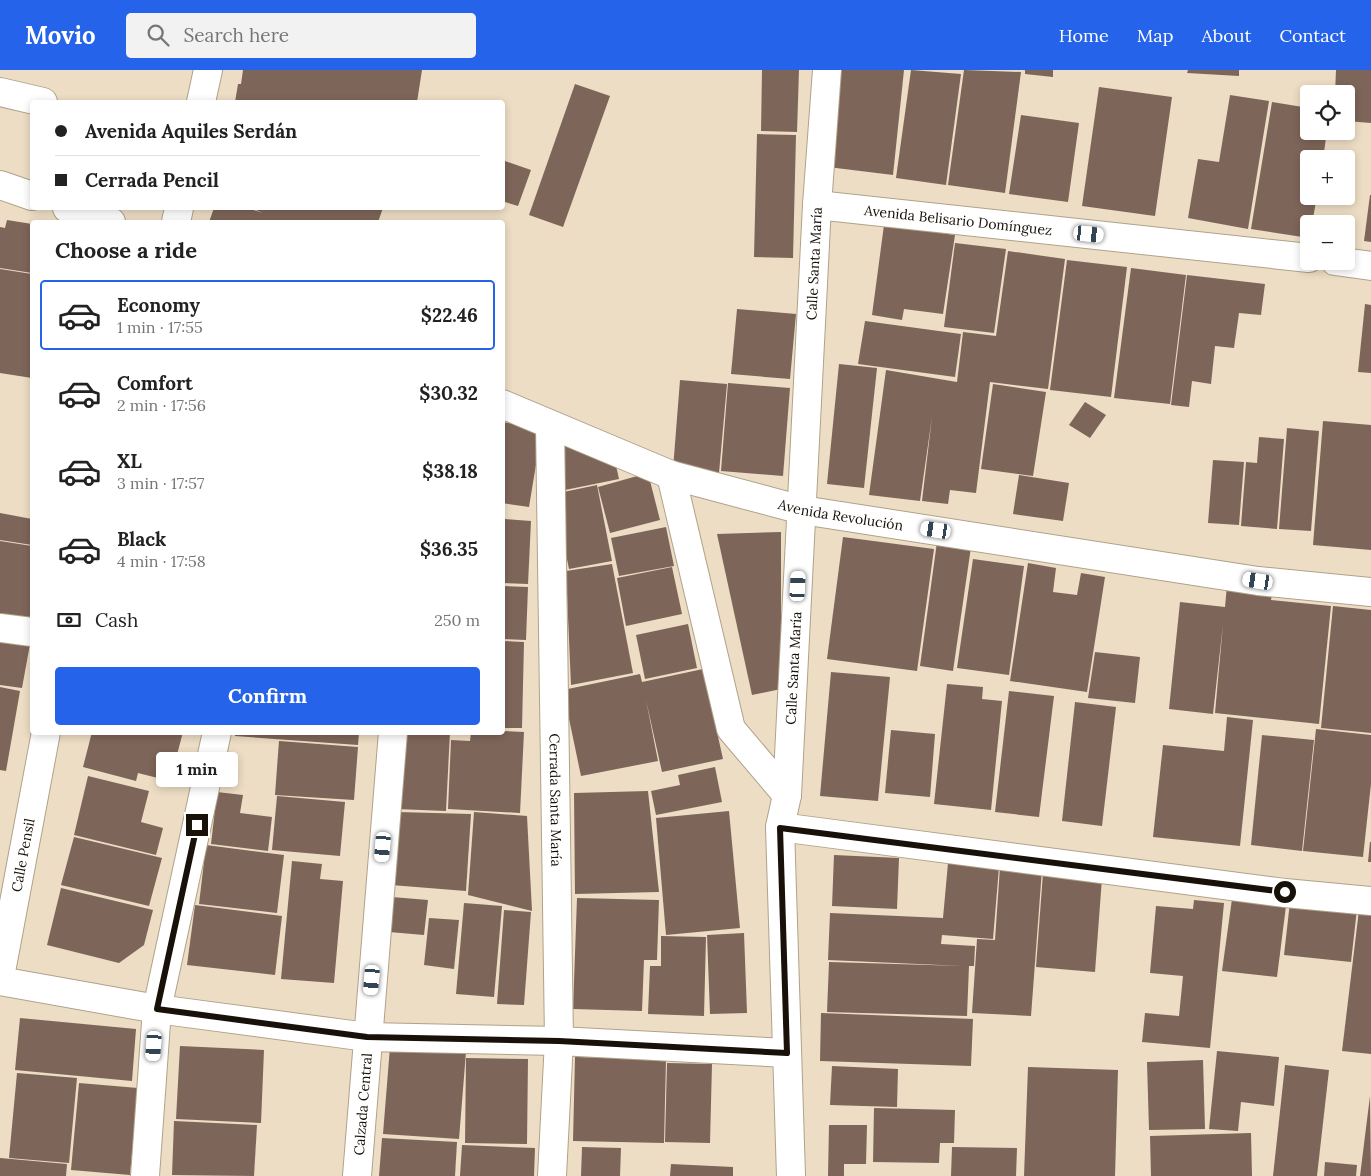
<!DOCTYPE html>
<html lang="en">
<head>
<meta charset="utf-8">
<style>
  :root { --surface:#fff; --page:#f2f2f2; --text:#222; --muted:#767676; --line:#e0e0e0; --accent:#2563eb }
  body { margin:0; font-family:Lora,serif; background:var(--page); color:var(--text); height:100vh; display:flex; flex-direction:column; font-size:19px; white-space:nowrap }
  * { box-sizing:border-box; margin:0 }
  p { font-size:16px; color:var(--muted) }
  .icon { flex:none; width:28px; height:28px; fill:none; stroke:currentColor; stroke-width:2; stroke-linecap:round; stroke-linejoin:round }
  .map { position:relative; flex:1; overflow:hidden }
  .panel { position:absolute; left:30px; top:150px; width:475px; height:515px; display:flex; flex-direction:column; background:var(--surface); border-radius:5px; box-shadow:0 2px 8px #0003 }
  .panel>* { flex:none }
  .top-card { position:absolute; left:30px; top:30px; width:475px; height:110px; border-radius:5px; box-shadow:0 2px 8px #0003; display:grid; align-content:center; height:110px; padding:0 25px; background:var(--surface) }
  .buttons { position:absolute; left:1300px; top:15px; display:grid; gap:10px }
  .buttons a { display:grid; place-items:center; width:55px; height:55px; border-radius:5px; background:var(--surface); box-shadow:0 2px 8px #0003; font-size:25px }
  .end { position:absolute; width:22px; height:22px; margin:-11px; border:6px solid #171109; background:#fff; box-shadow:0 0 0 2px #fff }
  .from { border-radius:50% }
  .bubble { position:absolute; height:35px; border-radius:5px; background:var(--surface); box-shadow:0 2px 8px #0003; font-size:16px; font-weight:700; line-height:35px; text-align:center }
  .car { position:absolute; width:15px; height:30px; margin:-15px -8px; border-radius:6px; box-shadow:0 0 4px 1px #0007; background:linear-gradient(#fff 24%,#345 0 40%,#fff 0 76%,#345 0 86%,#fff 0) }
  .top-card b { display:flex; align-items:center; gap:18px; height:48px; font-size:19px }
  .top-card b+b { border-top:1px solid var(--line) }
  .top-card i { width:12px; height:12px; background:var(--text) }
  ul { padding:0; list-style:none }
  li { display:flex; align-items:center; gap:15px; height:70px; margin:0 10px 8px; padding:0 15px; border:2px solid transparent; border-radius:5px }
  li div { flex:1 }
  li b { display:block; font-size:19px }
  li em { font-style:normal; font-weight:700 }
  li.on { border-color:var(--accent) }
  li>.icon { width:45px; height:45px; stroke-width:1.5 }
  h2 { padding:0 25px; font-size:22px; line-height:60px }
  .pay { display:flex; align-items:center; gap:12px; height:55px; padding:0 25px; font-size:19px }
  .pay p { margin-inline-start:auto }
  .cta { display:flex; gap:10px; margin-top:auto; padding:10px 25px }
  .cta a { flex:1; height:58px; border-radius:5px; background:var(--accent); color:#fff; font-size:20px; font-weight:700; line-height:58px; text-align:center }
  header { display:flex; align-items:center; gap:30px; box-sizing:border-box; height:70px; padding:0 25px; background:var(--accent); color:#fff }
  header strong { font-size:24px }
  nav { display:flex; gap:28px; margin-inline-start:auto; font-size:18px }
  .search { width:350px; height:45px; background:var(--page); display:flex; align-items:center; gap:12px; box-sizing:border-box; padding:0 18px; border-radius:5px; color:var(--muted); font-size:19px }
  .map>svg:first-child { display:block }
</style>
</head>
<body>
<header>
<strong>Movio</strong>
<div class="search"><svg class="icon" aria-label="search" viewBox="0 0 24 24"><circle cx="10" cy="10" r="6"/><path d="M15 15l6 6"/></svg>Search here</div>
<nav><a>Home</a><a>Map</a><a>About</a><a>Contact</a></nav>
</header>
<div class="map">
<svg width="1371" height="1106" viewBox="0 0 1371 1106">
  <rect width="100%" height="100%" fill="#edddc4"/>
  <g fill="#7e6559">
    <path d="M243,0H422L417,32H235L238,14H241Z"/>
    <path d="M762,0H799L797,62L761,61Z"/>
    <path d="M838,0H904L893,105L828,97Z"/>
    <path d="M911,0L961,4L946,115L896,108Z"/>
    <path d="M964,0L1021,2L1005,123L948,115Z"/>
    <path d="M1025,0H1053V7L1025,4Z"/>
    <path d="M1188,0H1239V6L1187,3Z"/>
    <path d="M1336,0H1371V53L1346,51V24H1335Z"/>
    <path d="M575,14L610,26L563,157L529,145Z"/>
    <path d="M1099,17L1172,27L1155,146L1082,136Z"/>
    <path d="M1230,25L1269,31L1248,159L1188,148L1198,89L1219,92Z"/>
    <path d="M1272,32L1309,38V61H1327L1323,89H1309V126H1317L1312,154H1309V168L1251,159Z"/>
    <path d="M1021,45L1079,53L1068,132L1009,124Z"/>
    <path d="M757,64L796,65L793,188L754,187Z"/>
    <path d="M502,90L531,100L518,136L502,131Z"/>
    <path d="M1370,125H1371V172L1364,171Z"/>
    <path d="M214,138H247L263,143L251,138H383L378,152H209Z"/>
    <path d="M7,150L32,154V203L0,198V157L5,158Z"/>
    <path d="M884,155L955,165L943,244L904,239L902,250L872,245Z"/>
    <path d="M955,173L1006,179L994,263L944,257Z"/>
    <path d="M1008,181L1065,189L1048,319L990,312L976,423L950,420L948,434L922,431L932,347L920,431L869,425L886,300L957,312L963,262L996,266Z"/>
    <path d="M1067,190L1127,197L1111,327L1050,320Z"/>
    <path d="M1131,198L1186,205L1170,334L1114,328Z"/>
    <path d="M0,199L32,204V308L0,303Z"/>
    <path d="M1187,205L1265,214L1261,245L1239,243L1234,278L1215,276L1211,314L1192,311L1189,337L1171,335Z"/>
    <path d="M1365,234L1371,235V303L1358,302Z"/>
    <path d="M737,239L796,244L790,309L731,304Z"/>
    <path d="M865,251L961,264L955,307L858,294Z"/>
    <path d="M839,294L877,298L864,418L827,414Z"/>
    <path d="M680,310L727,314L719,403L673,399Z"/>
    <path d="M728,313L790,318L783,406L721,401Z"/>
    <path d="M993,314L1046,322L1033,406L981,399Z"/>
    <path d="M1085,332L1106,345L1090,368L1069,355Z"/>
    <path d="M1323,351L1371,355V480L1313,475Z"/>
    <path d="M502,352L542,358L529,437L502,433Z"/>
    <path d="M1287,358L1319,361L1311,461L1279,459Z"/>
    <path d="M1259,367L1284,369L1277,459L1241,456L1246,392L1257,393Z"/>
    <path d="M574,373L615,391L619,409L565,420L556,377Z"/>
    <path d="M1213,390L1244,392L1239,455L1208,453Z"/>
    <path d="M648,403L660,450L610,463L598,417Z"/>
    <path d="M1019,405L1069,413L1063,451L1013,444Z"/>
    <path d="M597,415L612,491L569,499L554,424Z"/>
    <path d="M0,443L32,449V475L0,470Z"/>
    <path d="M505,449L531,451L528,514L502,513Z"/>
    <path d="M666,457L674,496L619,506L611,468Z"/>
    <path d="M781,462V619L752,625L717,464Z"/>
    <path d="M843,467L934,479L917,601L827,589Z"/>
    <path d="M0,471L32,476V559L0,554Z"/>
    <path d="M937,472L971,477L953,601L920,596Z"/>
    <path d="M973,489L1024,496L1009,605L957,598Z"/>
    <path d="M1028,493L1056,498L1053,522L1077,525L1081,503L1105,507L1087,622L1010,611Z"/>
    <path d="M612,494L633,603L571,615L566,501Z"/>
    <path d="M672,497L682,544L626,556L617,508Z"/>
    <path d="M1227,515L1273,519L1271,530L1331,536L1319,654L1215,643L1223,554L1213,644L1169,639L1180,532L1225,537Z"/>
    <path d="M502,516L528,517L526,570L502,569Z"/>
    <path d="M1333,536L1371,540V663L1321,658Z"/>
    <path d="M688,554L697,598L645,609L636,565Z"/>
    <path d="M0,569L30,574L22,618L0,615Z"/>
    <path d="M502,571L524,572L522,658H502Z"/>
    <path d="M1095,582L1140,587L1135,633L1088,628Z"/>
    <path d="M703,599L723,689L662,702L646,630L658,691L581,706L563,620L640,604L642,612Z"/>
    <path d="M831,602L890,607L878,731L820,726Z"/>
    <path d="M947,614L983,617L982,629L1002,631L991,740L934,734Z"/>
    <path d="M0,617L20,621L6,701L0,700Z"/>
    <path d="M1009,621L1054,626L1039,747L995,742Z"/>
    <path d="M1075,632L1116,637L1102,756L1062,751Z"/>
    <path d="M1227,647L1253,650L1240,776L1153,767L1163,675L1224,681Z"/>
    <path d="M1316,659L1371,665V714L1363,787L1303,781Z"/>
    <path d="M891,660L935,664L930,727L885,723Z"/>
    <path d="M502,661L524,662L520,743L448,739L451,670L470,671L471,662H502Z"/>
    <path d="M92,662H183L170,711L138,703L136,711L83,697Z"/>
    <path d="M235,662H359L358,675L235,666Z"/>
    <path d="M399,662H450L446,741L396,739Z"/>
    <path d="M1262,665L1314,670L1302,781L1251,775Z"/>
    <path d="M279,671L358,677L354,730L275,725Z"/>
    <path d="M715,697L722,732L656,745L651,721L680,715L678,705Z"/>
    <path d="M88,706L149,721L141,752L163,758L156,785L74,765Z"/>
    <path d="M648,721L659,822L575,824L574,723Z"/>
    <path d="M217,722L243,725L240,743L272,747L268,781L211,774Z"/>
    <path d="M277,726L345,732L340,786L272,780Z"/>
    <path d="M729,741L740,858L666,865L656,748Z"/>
    <path d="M398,742L471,744L466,821L391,815Z"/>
    <path d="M474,742L527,746L532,841L468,825Z"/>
    <path d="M74,767L162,788L149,836L61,815Z"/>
    <path d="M1370,772H1371V792H1368Z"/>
    <path d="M206,775L284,785L277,843L199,834Z"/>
    <path d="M834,785L899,788L897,839L832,836Z"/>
    <path d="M292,791L322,794L320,809L343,811L334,913L281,909Z"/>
    <path d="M948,793L999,797L993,869L942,865L941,874L975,876L974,896H969L967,946L827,942L829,892L963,896L828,890L830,843L943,848Z"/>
    <path d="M1000,797L1042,799L1031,946L972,943L977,869L995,870Z"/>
    <path d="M1043,803L1102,808L1095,902L1036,897Z"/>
    <path d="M61,818L153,840L144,875L119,893L47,875Z"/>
    <path d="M392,827L428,830L424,865L389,862Z"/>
    <path d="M577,828L659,830L657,890H644L642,941L573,939Z"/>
    <path d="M1232,829L1286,836L1277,907L1222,901Z"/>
    <path d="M1194,830L1224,833L1210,978L1142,972L1145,943L1179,946L1183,906L1150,903L1156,836L1193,839Z"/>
    <path d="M1290,832L1357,839L1351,892L1284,885Z"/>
    <path d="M464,833L502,836L494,927L456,924Z"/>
    <path d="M195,835L282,846L275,905L187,895Z"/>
    <path d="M504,840L531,842L524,935L497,934Z"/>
    <path d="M1359,840L1371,841V984L1342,981Z"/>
    <path d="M429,848L459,850L454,899L424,895Z"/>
    <path d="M744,863L747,943L710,944L707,865Z"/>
    <path d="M661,866L706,867L704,946L648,944L650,896H661Z"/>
    <path d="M821,943L973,949L971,996L820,991Z"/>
    <path d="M20,948L136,959L132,1011L15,1000Z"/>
    <path d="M180,976L264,980L261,1053L176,1049Z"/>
    <path d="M390,977L466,982L459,1069L383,1064Z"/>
    <path d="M1217,981L1279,987L1274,1036L1241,1032L1238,1061L1209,1059Z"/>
    <path d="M575,987L666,989L664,1073L573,1071Z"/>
    <path d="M466,988L528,989L527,1074L465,1073Z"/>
    <path d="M1203,990L1205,1059L1149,1060L1147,992Z"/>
    <path d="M667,993L712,994L710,1073L665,1072Z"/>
    <path d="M1285,995L1329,1000L1317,1106H1273Z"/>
    <path d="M832,996L898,999L897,1037L830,1035Z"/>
    <path d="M1028,997L1118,1000L1115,1106H1024Z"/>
    <path d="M17,1003L77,1008L69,1093L9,1088Z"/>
    <path d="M79,1013L138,1018L130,1105L71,1100Z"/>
    <path d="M1370,1026L1371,1106H1360Z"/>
    <path d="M874,1038L955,1040L954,1073H940L939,1093L873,1092Z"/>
    <path d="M174,1051L257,1055L254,1106L172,1105Z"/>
    <path d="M829,1055H867L866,1094H844V1106H828Z"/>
    <path d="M1251,1063L1252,1106H1151L1150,1066Z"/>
    <path d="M382,1068L457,1072L455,1106H379Z"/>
    <path d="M462,1075L535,1078L534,1106H460Z"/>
    <path d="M582,1077L621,1078L620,1106H581Z"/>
    <path d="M952,1077L1017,1078L1016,1106H951Z"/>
    <path d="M0,1088L67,1094L66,1106H0Z"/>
    <path d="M1325,1092L1357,1095L1356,1106H1324Z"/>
    <path d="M671,1094L733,1097V1106H670Z"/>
  </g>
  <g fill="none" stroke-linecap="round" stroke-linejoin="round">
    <defs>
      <g id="minor">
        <path d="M0,22L43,32"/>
        <path d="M0,115L32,126"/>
        <path id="s1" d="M817,135L1309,188"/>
        <path d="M67,138L111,152"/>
        <path d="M1335,191L1371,196"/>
        <path id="s2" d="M502,334L671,405L802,440L1258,511L1371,522"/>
        <path id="s3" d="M550,355L559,971L552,1106"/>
        <path d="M671,405L731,659L787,725"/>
        <path d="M0,558L32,562"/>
        <path d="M780,757L1285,823L1371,831"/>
        <path d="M0,911L157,939L367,967L559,971L787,983"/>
        <path d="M145,1106L157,939L217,662"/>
        <path id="s4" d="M357,1106L393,662"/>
        <path id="s5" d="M791,1106L780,757L787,725L817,135L827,0"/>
      </g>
      <g id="major">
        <path d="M201,32L208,0"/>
        <path d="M176,152L179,138"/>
        <path id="s6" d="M0,907L46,662"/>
      </g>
    </defs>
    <use href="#minor" stroke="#b0a28a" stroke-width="30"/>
    <use href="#major" stroke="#b0a28a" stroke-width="30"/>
    <use href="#minor" stroke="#fff" stroke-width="28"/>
    <use href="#major" stroke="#fff" stroke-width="28"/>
  </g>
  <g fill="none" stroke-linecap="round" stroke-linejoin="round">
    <path stroke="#171109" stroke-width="6" d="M197,755L157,939L367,967L559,971L787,983L780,758L1285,822"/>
  </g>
  <g text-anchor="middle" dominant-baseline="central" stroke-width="4.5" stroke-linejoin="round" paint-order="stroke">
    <g font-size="14" fill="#171109" stroke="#fff">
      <text stroke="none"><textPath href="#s1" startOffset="142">Avenida Belisario Domínguez</textPath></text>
      <text stroke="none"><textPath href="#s5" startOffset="914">Calle Santa María</textPath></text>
      <text stroke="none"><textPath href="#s2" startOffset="358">Avenida Revolución</textPath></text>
      <text stroke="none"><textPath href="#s5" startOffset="509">Calle Santa María</textPath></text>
      <text stroke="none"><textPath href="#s3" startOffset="375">Cerrada Santa María</textPath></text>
      <text stroke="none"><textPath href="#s6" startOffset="124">Calle Pensil</textPath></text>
      <text stroke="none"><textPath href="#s4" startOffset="72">Calzada Central</textPath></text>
    </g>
  </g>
</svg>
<div class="buttons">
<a><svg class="icon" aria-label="locate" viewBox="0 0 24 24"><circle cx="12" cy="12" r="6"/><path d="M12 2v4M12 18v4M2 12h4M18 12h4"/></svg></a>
<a>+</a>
<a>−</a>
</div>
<i class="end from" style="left:1285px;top:822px"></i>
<i class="end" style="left:197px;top:755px"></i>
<div class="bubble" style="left:156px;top:682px;width:82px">1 min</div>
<i class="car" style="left:1089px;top:164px;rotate:96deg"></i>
<i class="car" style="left:936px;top:460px;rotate:279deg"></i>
<i class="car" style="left:1258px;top:511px;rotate:279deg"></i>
<i class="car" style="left:798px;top:516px;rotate:3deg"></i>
<i class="car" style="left:383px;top:777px;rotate:185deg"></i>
<i class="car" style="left:372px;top:910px;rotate:185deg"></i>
<i class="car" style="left:154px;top:976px;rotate:184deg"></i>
<div class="top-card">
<b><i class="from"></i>Avenida Aquiles Serdán</b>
<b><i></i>Cerrada Pencil</b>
</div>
<section class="panel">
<h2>Choose a ride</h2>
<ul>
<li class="on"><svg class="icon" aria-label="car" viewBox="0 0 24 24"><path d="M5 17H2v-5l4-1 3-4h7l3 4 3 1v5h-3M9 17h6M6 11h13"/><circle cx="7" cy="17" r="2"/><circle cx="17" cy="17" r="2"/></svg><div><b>Economy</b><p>1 min · 17:55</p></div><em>$22.46</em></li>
<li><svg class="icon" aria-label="car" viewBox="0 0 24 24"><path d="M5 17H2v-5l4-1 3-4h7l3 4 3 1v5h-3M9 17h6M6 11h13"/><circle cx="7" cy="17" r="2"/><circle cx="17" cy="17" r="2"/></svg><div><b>Comfort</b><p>2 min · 17:56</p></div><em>$30.32</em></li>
<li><svg class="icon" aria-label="car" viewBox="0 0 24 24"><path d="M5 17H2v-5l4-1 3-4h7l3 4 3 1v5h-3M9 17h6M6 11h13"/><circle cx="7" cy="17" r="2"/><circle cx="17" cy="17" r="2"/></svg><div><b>XL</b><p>3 min · 17:57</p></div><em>$38.18</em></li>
<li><svg class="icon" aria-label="car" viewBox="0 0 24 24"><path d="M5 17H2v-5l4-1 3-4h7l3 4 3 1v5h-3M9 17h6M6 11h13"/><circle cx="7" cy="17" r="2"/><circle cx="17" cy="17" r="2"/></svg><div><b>Black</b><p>4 min · 17:58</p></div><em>$36.35</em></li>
</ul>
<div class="pay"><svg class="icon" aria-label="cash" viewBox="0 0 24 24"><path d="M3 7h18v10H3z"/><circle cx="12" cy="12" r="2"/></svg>Cash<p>250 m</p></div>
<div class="cta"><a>Confirm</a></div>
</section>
</div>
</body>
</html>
